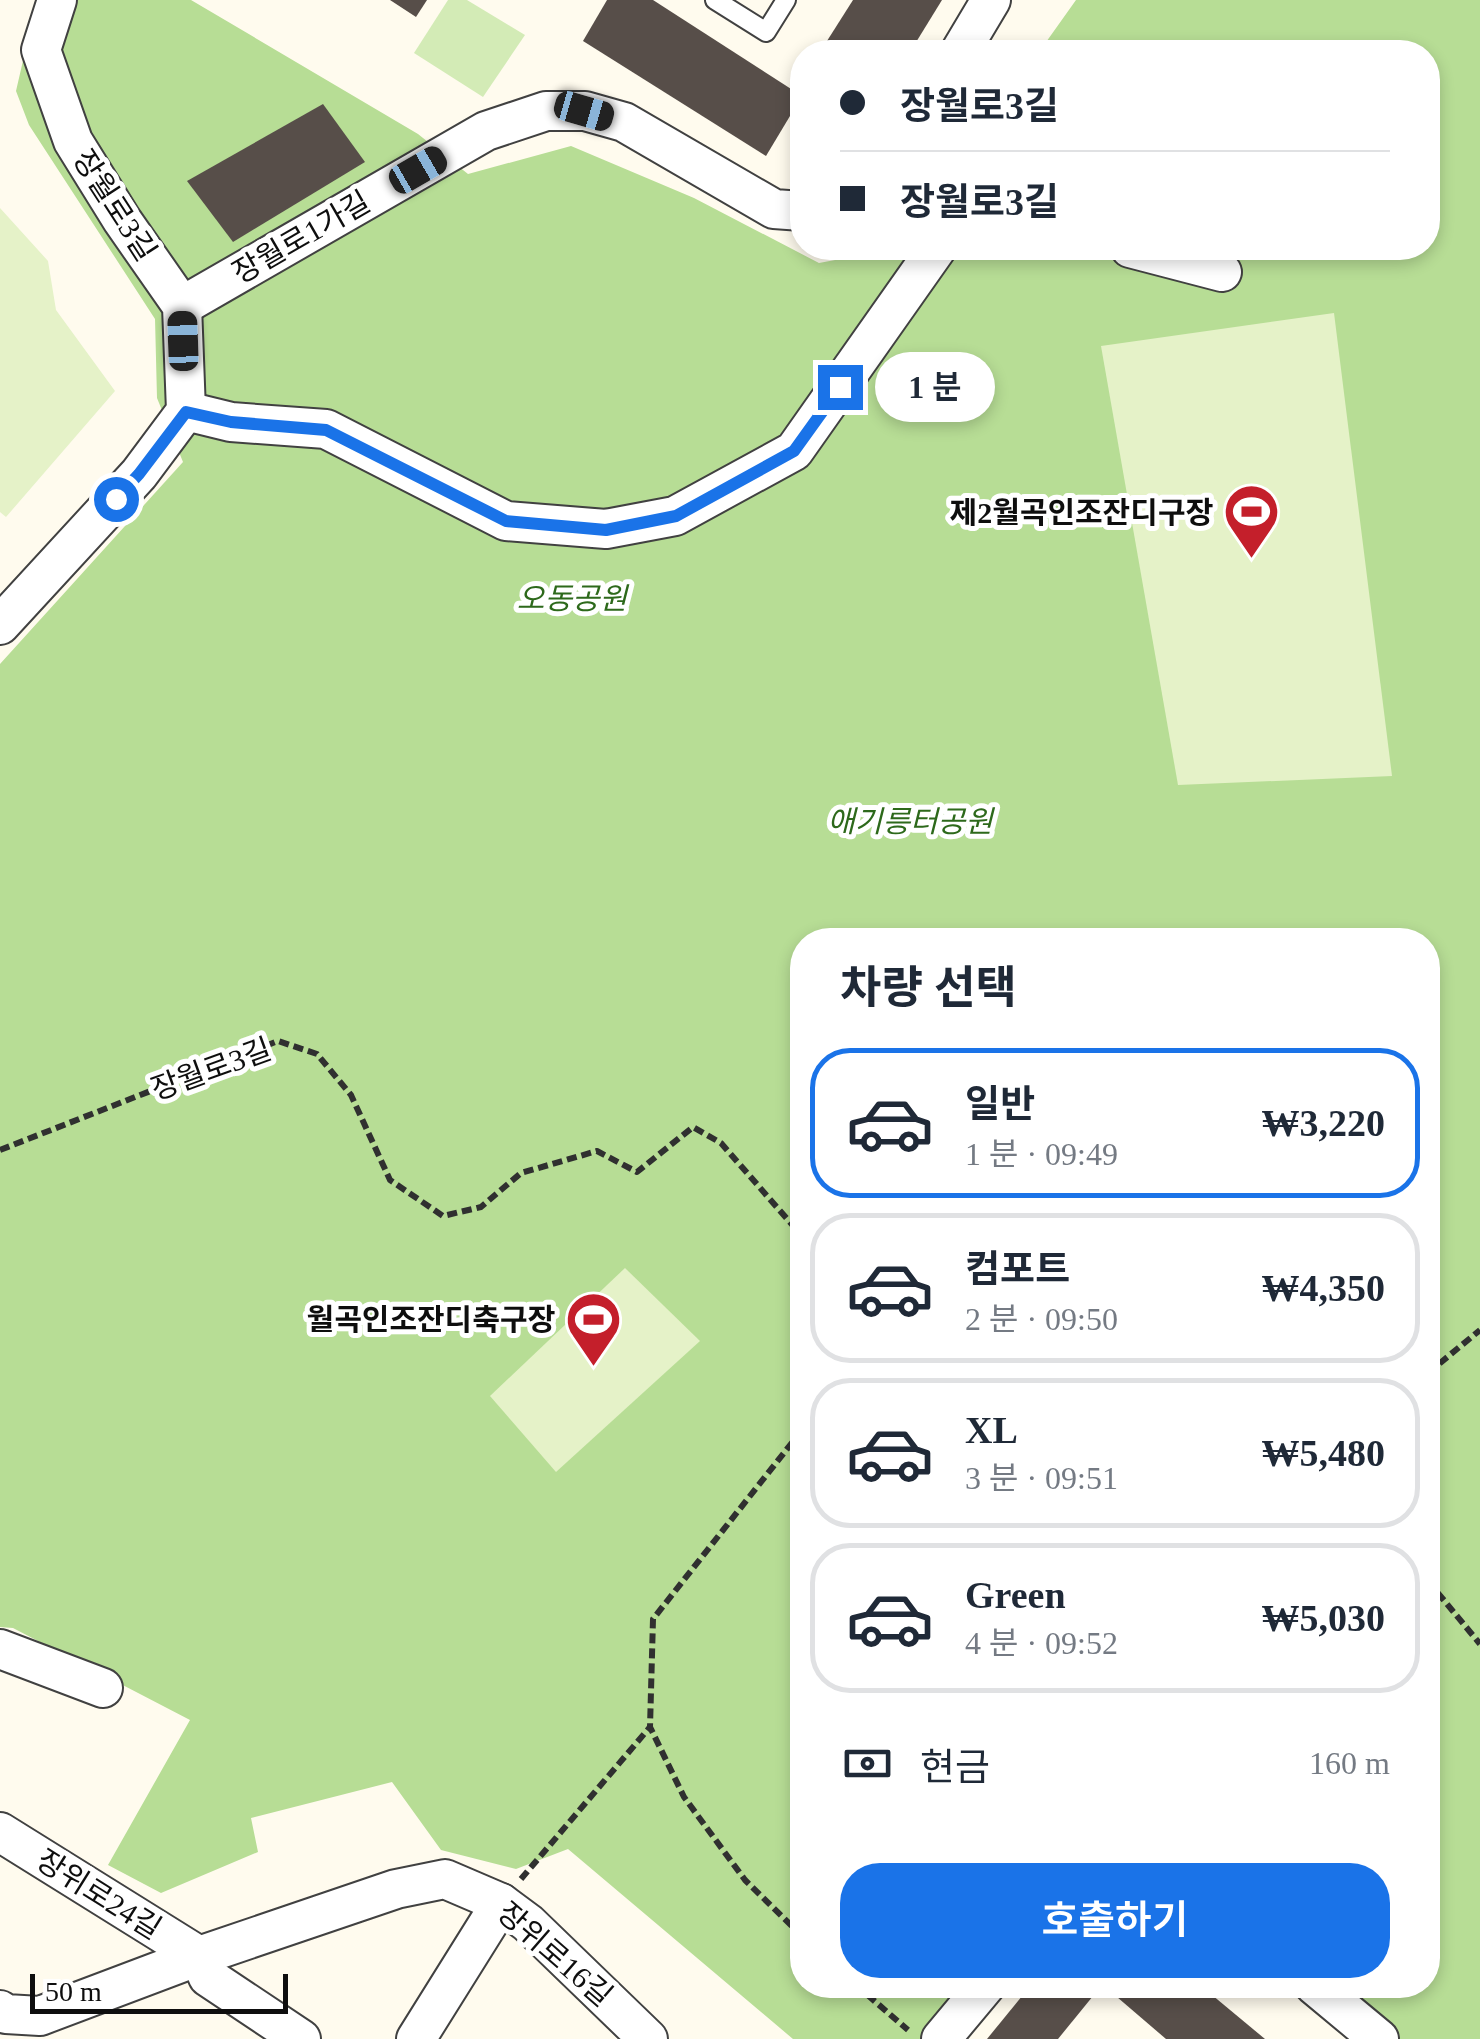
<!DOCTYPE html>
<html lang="ko">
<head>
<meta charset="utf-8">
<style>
  :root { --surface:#fff; --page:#f6f6f7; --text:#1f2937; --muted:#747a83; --line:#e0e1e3; --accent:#1a73e8 }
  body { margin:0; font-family:"Times New Roman","Noto Sans KR",serif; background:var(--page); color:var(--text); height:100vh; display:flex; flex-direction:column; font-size:38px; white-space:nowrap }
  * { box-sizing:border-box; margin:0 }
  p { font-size:32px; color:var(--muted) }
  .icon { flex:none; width:55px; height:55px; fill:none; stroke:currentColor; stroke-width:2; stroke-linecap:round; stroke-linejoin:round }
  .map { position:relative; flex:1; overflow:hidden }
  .drawer { position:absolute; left:790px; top:928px; width:650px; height:1070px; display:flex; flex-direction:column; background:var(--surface); border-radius:40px; box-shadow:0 5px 15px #0003 }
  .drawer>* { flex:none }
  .hud { position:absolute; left:790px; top:40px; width:650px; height:220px; border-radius:40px; box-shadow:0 5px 15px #0003; display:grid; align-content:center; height:220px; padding:0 50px; background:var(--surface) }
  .scale { position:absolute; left:30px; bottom:25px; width:258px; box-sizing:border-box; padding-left:10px; border:5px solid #0e0e0e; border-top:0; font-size:28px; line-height:35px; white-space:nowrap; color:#0e0e0e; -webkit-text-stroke:8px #fff; paint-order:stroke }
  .end { position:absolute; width:45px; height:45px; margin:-22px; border:12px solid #1a73e8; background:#fff; box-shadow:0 0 0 5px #fff }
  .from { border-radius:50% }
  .bubble { position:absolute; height:70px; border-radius:35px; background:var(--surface); box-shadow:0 5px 15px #0003; font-size:32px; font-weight:600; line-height:70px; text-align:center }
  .car { position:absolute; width:30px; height:60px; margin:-30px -15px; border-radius:12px; box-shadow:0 0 8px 2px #0007; background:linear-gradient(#222 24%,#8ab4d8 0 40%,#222 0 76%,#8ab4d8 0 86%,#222 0) }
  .hud b { display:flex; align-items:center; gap:35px; height:95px; font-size:38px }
  .hud b+b { border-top:2px solid var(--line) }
  .hud i { width:25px; height:25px; background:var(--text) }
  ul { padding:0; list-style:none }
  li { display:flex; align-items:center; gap:30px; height:150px; margin:0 20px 15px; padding:0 30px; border:5px solid var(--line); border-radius:40px }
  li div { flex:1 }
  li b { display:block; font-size:38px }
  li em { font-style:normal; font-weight:600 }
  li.on { border-color:var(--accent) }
  li>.icon { width:90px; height:90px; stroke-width:1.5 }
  h2 { padding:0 50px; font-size:45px; line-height:120px }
  .pay { display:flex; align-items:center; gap:25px; height:110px; padding:0 50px; font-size:38px }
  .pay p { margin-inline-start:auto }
  .primary-button { display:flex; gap:20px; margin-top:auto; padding:20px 50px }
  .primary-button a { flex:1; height:115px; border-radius:40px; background:var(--accent); color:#fff; font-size:40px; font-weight:600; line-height:115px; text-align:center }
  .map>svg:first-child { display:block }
</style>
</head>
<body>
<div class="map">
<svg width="1480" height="2039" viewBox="0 0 1480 2039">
  <rect width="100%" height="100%" fill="#fffbee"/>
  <path fill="#d3ebb6" d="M448,0H467L525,35L483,97L414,53Z"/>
  <path fill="#b7dd95" d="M37,0H191L418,134L468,174L571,146L694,198L819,263L878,252L883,248H1428V52H1039L1076,0H1480V2039H1399L1333,1985H1428V940H802V1985H975L930,2039H793L568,1849L516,1869L441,1850L392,1782L251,1818L258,1852L161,1893L108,1865L190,1720L13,1628L0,1627V664L183,462L157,398L155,319L29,125L16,91Z"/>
  <g fill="#e5f2c8">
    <path d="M0,208L48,261L56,310L115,391L6,517L0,512Z"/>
    <path d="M1334,313L1392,776L1178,785L1101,346Z"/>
    <path d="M625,1268L700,1341L556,1472L490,1396Z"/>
  </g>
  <g fill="#574e49">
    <path d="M390,0H427L416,17Z"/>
    <path d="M607,0H653L802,96L766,156L583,41Z"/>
    <path d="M853,0H942L910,52H820Z"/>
    <path d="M323,104L365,162L233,242L187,181Z"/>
    <path d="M1031,1985H1102L1058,2039H987Z"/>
    <path d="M1103,1985H1200L1265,2039H1166Z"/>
  </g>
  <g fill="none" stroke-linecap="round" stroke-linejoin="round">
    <defs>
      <path id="service" d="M715,0L766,32L786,0"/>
      <g id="minor">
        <path d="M960,52L991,0"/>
        <path d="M1130,248L1222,272"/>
        <path d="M182,306L486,131L546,111H585L624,122L774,209L802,211"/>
        <path d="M186,411L231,422L326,429L506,521L606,529L675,516L794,451L937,248"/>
        <path d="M0,625L139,474L186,411L182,306L122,220L73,141L41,50L57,0"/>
        <path d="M0,1649L103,1688"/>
        <path d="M0,1832L199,1956L208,1977L301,2039"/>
        <path d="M1314,1985L1379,2039"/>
        <path d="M0,2010L6,2014L40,2016L199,1956L396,1889L445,1879L501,1903L528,1923L648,2039"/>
        <path d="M416,2039L501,1903"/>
        <path d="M941,2039L986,1985"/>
      </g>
    </defs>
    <use href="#service" stroke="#414141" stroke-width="22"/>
    <use href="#minor" stroke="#414141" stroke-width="42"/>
    <g stroke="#303030" stroke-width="6" stroke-dasharray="10 5" stroke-linecap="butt">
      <path d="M0,1150L278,1041L317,1054L351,1095L390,1180L443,1216L481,1207L521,1173L597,1151L637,1172L693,1127L721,1143L802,1236"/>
      <path d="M1428,1373L1480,1330"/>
      <path d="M802,1430L653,1619L650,1727L684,1797L745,1880L802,1936"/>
      <path d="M1428,1581L1480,1644"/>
      <path d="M521,1879L650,1727"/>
      <path d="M856,1985L908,2030"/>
    </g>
    <use href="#service" stroke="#fff" stroke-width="18"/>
    <use href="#minor" stroke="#fff" stroke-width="38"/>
  </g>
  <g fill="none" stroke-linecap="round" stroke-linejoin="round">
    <path stroke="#1a73e8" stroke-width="12" d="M116,499L139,474L186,412L231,422L326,430L506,521L606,530L676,516L794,451L840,387"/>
  </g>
  <defs>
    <symbol id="stadium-pin" viewBox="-11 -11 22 30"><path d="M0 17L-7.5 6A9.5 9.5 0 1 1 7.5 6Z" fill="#c41f2b" stroke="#fff"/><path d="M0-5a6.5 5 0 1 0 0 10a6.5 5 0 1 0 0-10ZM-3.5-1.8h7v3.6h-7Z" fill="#fff"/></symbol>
  </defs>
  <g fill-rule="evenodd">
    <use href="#stadium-pin" x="1220" y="480" width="63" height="86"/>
    <use href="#stadium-pin" x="562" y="1288" width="63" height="86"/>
  </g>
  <g text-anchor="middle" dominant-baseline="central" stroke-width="10" stroke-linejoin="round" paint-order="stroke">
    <g font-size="30" fill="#0e0e0e" stroke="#fff">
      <text transform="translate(115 205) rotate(57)">장월로3길</text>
      <text transform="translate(301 237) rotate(-30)">장월로1가길</text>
      <text transform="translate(211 1069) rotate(-20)">장월로3길</text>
      <text transform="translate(99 1894) rotate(32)">장위로24길</text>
      <text transform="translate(555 1954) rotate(41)">장위로16길</text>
    </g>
    <g font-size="30" font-weight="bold" fill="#0e0e0e" stroke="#fff" text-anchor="end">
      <text x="1213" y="512">제2월곡인조잔디구장</text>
      <text x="555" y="1319">월곡인조잔디축구장</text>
    </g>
    <g font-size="30" font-style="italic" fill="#2d691b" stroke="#fff">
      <text x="572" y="598">오동공원</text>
      <text x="910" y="821">애기릉터공원</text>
    </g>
  </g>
</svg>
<div class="scale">50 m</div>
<i class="end from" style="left:116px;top:499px"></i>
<i class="end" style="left:840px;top:387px"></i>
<div class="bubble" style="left:875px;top:352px;width:120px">1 분</div>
<i class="car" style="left:584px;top:111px;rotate:106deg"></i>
<i class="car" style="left:418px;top:170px;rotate:60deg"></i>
<i class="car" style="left:183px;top:341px;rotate:358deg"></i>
<div class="hud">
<b><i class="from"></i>장월로3길</b>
<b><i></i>장월로3길</b>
</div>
<section class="drawer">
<h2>차량 선택</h2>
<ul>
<li class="on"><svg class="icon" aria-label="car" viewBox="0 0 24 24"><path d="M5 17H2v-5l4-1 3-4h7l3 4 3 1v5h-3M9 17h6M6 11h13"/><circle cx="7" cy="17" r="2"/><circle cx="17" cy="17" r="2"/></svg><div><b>일반</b><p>1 분 · 09:49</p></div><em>₩3,220</em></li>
<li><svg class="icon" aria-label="car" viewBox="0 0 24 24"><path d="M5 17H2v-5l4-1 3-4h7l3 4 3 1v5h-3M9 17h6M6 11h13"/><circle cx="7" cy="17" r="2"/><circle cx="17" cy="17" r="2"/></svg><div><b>컴포트</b><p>2 분 · 09:50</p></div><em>₩4,350</em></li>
<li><svg class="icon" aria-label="car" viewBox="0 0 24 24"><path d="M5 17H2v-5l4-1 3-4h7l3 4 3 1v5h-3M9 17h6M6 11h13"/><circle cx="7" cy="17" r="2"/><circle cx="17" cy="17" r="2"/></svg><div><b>XL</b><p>3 분 · 09:51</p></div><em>₩5,480</em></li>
<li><svg class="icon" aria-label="car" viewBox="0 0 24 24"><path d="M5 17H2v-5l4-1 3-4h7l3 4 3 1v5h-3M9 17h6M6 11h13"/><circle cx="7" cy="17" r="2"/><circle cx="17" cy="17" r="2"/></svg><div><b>Green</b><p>4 분 · 09:52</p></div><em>₩5,030</em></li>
</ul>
<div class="pay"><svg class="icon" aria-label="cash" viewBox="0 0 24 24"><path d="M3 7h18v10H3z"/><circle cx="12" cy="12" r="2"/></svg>현금<p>160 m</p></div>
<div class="primary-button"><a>호출하기</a></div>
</section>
</div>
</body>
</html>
